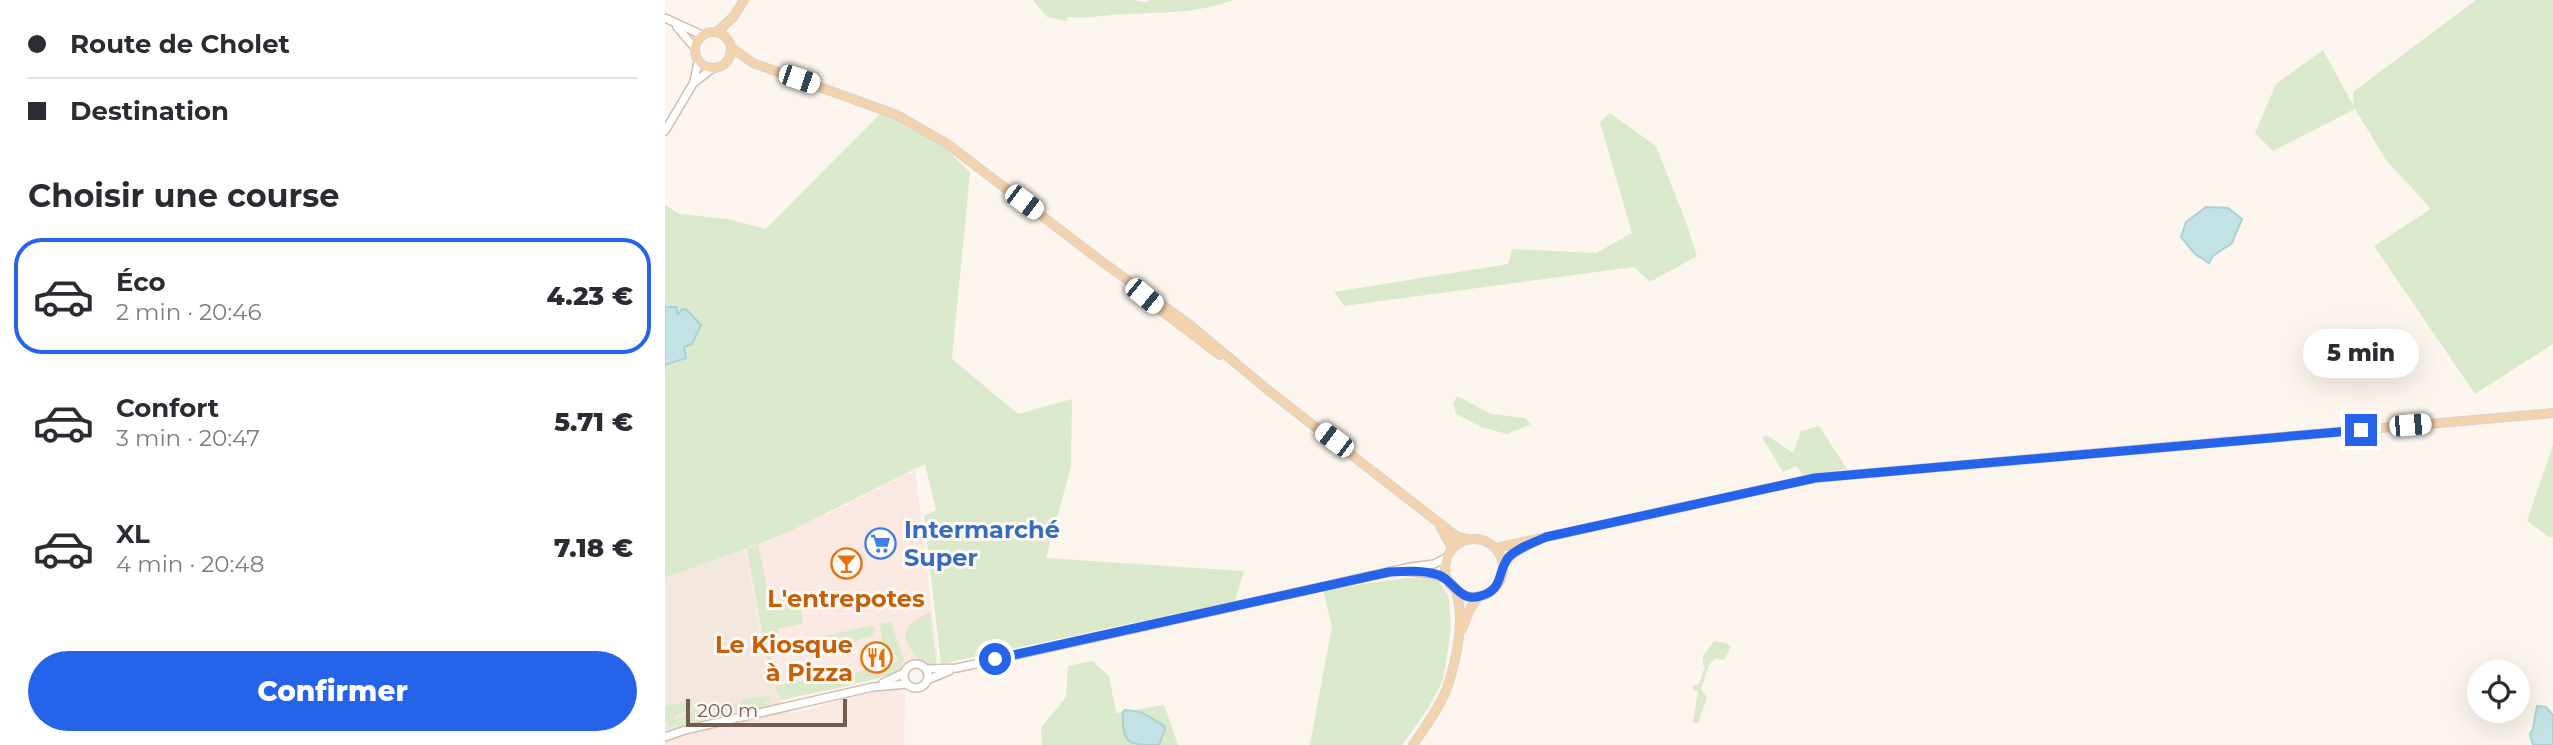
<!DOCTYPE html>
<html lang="fr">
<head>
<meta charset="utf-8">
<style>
  :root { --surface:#fff; --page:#f2f2f3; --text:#2b2b33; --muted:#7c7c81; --line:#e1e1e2; --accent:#2563eb }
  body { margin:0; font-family:Montserrat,sans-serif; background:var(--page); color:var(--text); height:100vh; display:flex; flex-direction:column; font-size:26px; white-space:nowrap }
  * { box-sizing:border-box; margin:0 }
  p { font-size:23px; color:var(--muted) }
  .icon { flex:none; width:38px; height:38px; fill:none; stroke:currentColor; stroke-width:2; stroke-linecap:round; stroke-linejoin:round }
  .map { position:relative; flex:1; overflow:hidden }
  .drawer { display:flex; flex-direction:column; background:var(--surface); width:665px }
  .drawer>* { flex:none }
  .top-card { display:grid; align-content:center; height:154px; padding:0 28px; background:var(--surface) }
  .controls { position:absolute; left:1802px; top:660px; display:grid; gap:14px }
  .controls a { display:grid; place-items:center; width:63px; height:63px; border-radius:50%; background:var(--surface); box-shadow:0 7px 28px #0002; font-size:35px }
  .scale { position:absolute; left:21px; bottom:18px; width:161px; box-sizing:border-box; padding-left:7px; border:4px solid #765b51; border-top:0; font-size:19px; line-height:24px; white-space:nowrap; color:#765b51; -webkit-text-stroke:5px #fef9f4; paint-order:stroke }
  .end { position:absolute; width:32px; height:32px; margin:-16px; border:9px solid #2563eb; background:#fff; box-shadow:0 0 0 4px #fff }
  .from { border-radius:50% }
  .bubble { position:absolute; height:49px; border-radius:24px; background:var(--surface); box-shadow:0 7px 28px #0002; font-size:23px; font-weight:800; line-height:49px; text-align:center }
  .car { position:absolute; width:21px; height:42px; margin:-21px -10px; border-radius:9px; box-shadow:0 0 5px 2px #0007; background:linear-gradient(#fff 24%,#345 0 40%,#fff 0 76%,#345 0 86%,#fff 0) }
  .top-card b { display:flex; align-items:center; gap:24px; height:66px; font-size:26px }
  .top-card b+b { border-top:2px solid var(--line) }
  .top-card i { width:18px; height:18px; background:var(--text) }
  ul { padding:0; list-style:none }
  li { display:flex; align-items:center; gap:21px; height:116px; margin:0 14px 10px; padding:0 14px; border:4px solid transparent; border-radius:28px }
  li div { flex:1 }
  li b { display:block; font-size:26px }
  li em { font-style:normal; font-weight:800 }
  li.selected { border-color:var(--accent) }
  li>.icon { width:63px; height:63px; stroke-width:1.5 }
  h2 { padding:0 28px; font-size:32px; line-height:84px }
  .action { display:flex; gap:14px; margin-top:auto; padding:14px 28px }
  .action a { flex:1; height:80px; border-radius:42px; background:var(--accent); color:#fff; font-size:28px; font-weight:800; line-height:80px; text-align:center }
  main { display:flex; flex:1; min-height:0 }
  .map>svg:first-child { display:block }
</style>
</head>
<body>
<main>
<section class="drawer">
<div class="top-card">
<b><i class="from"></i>Route de Cholet</b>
<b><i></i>Destination</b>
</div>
<h2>Choisir une course</h2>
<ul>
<li class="selected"><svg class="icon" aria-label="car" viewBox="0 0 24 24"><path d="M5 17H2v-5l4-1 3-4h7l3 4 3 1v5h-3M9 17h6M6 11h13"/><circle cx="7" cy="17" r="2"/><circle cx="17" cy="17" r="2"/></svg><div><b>Éco</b><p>2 min · 20:46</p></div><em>4.23 €</em></li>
<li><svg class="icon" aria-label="car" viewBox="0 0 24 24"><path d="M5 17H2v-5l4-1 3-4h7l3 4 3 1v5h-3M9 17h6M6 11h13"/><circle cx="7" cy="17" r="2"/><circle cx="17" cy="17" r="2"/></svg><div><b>Confort</b><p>3 min · 20:47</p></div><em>5.71 €</em></li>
<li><svg class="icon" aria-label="car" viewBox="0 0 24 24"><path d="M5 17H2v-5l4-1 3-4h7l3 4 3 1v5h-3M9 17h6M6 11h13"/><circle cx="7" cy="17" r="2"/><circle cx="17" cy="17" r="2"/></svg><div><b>XL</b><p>4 min · 20:48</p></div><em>7.18 €</em></li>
</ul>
<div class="action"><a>Confirmer</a></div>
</section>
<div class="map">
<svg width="1888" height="745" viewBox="0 0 1888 745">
  <rect width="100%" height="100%" fill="#fbf5ed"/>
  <path fill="#f3e6dc" d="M79,548L101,664L107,665L113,702L122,703L125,714L38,733L8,737L0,743V578Z"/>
  <g fill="#fae8e2">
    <path d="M250,470L273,660L113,702L107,665L101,664L79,548L160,515Z"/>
    <path d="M229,687L240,696L239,745H0L3,740L8,737L38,733L125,714Z"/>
  </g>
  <g fill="#dae9cc">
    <path d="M368,0H467L481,2L484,0H568C535,13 502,12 467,14C445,14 424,19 402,17V21L382,17Z"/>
    <path d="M1811,0H1888V344L1810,394L1709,246L1766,209L1721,160L1690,109L1608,151L1590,133L1611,84L1658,50L1689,107L1688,92Z"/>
    <path d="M218,111L260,129L305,172L287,359L353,414L407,399L406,467L381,558L579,571L570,601L276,664L259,516L271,510L260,464L119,534L0,578V205L15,214L62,219L101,229Z"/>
    <path d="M945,113L991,146L1022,225L1032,256L985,282L969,267L679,306L669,292L843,264L847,249L931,253L967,233L935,122Z"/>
    <path d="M792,396L826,414L860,418L866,424L842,434L816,427L791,414L788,403Z"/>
    <path d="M1154,426L1182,469L1138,475L1131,466L1118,472L1097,437L1103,436L1128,453L1136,431Z"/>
    <path d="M1888,445V537H1884L1862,521Z"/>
    <path d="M93,545L105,602L133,596L138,623L113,629L114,633L104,636L107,662L103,663L82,549Z"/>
    <path d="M741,578L773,579L784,598L786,629L778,680L762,710L737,745H645L667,626L658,590Z"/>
    <path d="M265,612L272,667L255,662C233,634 236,628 265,612Z"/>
    <path d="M226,622L239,660L233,673L178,687L115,700L110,686L142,679L152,682L213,667L218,669L227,667L233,658L225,647L217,644L215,624Z"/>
    <path d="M208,625L210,629L207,636L175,645L158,642L160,636Z"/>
    <path d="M1049,641L1061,643L1066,647L1059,660L1050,658L1044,665L1036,689L1042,697L1033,723H1028L1033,691L1028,690V686L1034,684L1040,667L1038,665V656Z"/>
    <path d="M427,661L444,676L451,713L499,705L513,745H377L376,728L401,697L403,666Z"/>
    <path d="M104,696L105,700L100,701L99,704L108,706L7,727H2L3,724L0,722V706L27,701L28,707L9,717L10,720L27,711L75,704L78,699Z"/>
  </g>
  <g fill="#c3e2e4" stroke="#aad2d5" stroke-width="2">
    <path d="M1541,207L1563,208L1577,219L1567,243L1548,256L1544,263L1530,254L1516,237L1521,222Z"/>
    <path d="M0,307H11L13,314L18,309L22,310L36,325L27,344L19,347L21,358L0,365Z"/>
    <path d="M1872,706L1881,707L1888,715V745H1868L1865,734L1868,729Z"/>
    <path d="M460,710L476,712L499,726L500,729L494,745C465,745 456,745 458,712Z"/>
  </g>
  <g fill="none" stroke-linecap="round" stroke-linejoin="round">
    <defs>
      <g id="secondary">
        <path d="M0,18L37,35"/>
        <path d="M12,27L30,48"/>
        <path d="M30,82L48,68"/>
        <path d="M0,131L29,82L33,61"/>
        <path d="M739,571L769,574L782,579"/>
        <circle cx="251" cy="676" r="12"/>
        <path d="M261,669L292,668L746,567L769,564L781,558"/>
        <path d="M262,680L284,671"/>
        <path d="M218,683L239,673"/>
        <path d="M0,737L20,730L208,687L242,684"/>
      </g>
      <g id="primary">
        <circle cx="48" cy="50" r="18"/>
        <path d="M52,32L69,16L79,0"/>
        <path d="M67,48L88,63L232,115L281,143L436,261L524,324L604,391L791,536L802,539"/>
        <path d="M490,306L555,355"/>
        <path d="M775,526L787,548"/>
        <circle cx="809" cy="568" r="29"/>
        <path d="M831,548L1150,478L1888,413"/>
        <path d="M838,566L846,555L865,544"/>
        <path d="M797,629L805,609L814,596"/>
        <path d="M748,745C760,727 774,709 782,688C792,659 800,620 791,591"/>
      </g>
    </defs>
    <use href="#secondary" stroke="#d0bdb1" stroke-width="10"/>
    <use href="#primary" stroke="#d9d1ce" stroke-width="10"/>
    <use href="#secondary" stroke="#fff" stroke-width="7"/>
    <use href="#primary" stroke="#f3d3ad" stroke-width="8"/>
  </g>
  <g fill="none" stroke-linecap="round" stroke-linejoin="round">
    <path stroke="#2563eb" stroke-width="9" d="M330,659L724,572C741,571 758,570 774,575C791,582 795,606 821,594C838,586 833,571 843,558C851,548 869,543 881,537L1150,478L1696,430"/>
  </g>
  <defs>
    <symbol id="supermarket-ring" viewBox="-11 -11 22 22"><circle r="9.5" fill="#fef9f4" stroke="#3f7fe0" stroke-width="1.5"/><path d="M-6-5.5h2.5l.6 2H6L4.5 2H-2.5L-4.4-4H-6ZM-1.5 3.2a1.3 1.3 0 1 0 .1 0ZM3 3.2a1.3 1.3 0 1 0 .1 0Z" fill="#3f7fe0"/></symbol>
    <symbol id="bar-ring" viewBox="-11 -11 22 22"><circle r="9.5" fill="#fef9f4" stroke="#e8710a" stroke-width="1.5"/><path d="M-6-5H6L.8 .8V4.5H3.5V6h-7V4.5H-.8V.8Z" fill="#e8710a"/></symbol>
    <symbol id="restaurant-ring" viewBox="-11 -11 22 22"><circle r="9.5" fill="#fef9f4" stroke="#e8710a" stroke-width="1.5"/><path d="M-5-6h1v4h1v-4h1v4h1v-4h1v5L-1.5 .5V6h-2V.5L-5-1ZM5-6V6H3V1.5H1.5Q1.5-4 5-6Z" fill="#e8710a"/></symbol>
  </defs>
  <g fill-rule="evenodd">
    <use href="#supermarket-ring" x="198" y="526" width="35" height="35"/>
    <use href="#bar-ring" x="164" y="546" width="35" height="35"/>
    <use href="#restaurant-ring" x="194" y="640" width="35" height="35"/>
  </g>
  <g text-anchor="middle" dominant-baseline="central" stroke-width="6" stroke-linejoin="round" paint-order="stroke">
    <g font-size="24" font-weight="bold" fill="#366cbe" stroke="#fef9f4" text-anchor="start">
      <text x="239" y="529">Intermarché<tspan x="239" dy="28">Super</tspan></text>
    </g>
    <g font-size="24" font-weight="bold" fill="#c56008" stroke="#fef9f4">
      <text x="181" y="598">L'entrepotes</text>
      <text x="188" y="644" text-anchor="end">Le Kiosque<tspan x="188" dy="28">à Pizza</tspan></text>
    </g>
  </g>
</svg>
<div class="controls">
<a><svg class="icon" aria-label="locate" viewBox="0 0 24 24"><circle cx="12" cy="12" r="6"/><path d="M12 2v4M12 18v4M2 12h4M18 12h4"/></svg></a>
</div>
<div class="scale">200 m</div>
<i class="end from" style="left:330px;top:659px"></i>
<i class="end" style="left:1696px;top:430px"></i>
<div class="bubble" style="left:1638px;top:329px;width:116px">5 min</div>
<i class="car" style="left:134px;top:79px;rotate:109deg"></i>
<i class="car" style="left:359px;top:202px;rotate:127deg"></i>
<i class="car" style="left:479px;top:296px;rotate:129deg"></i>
<i class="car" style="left:1745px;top:425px;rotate:85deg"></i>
<i class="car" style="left:669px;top:440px;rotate:307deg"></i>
</div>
</main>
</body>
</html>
